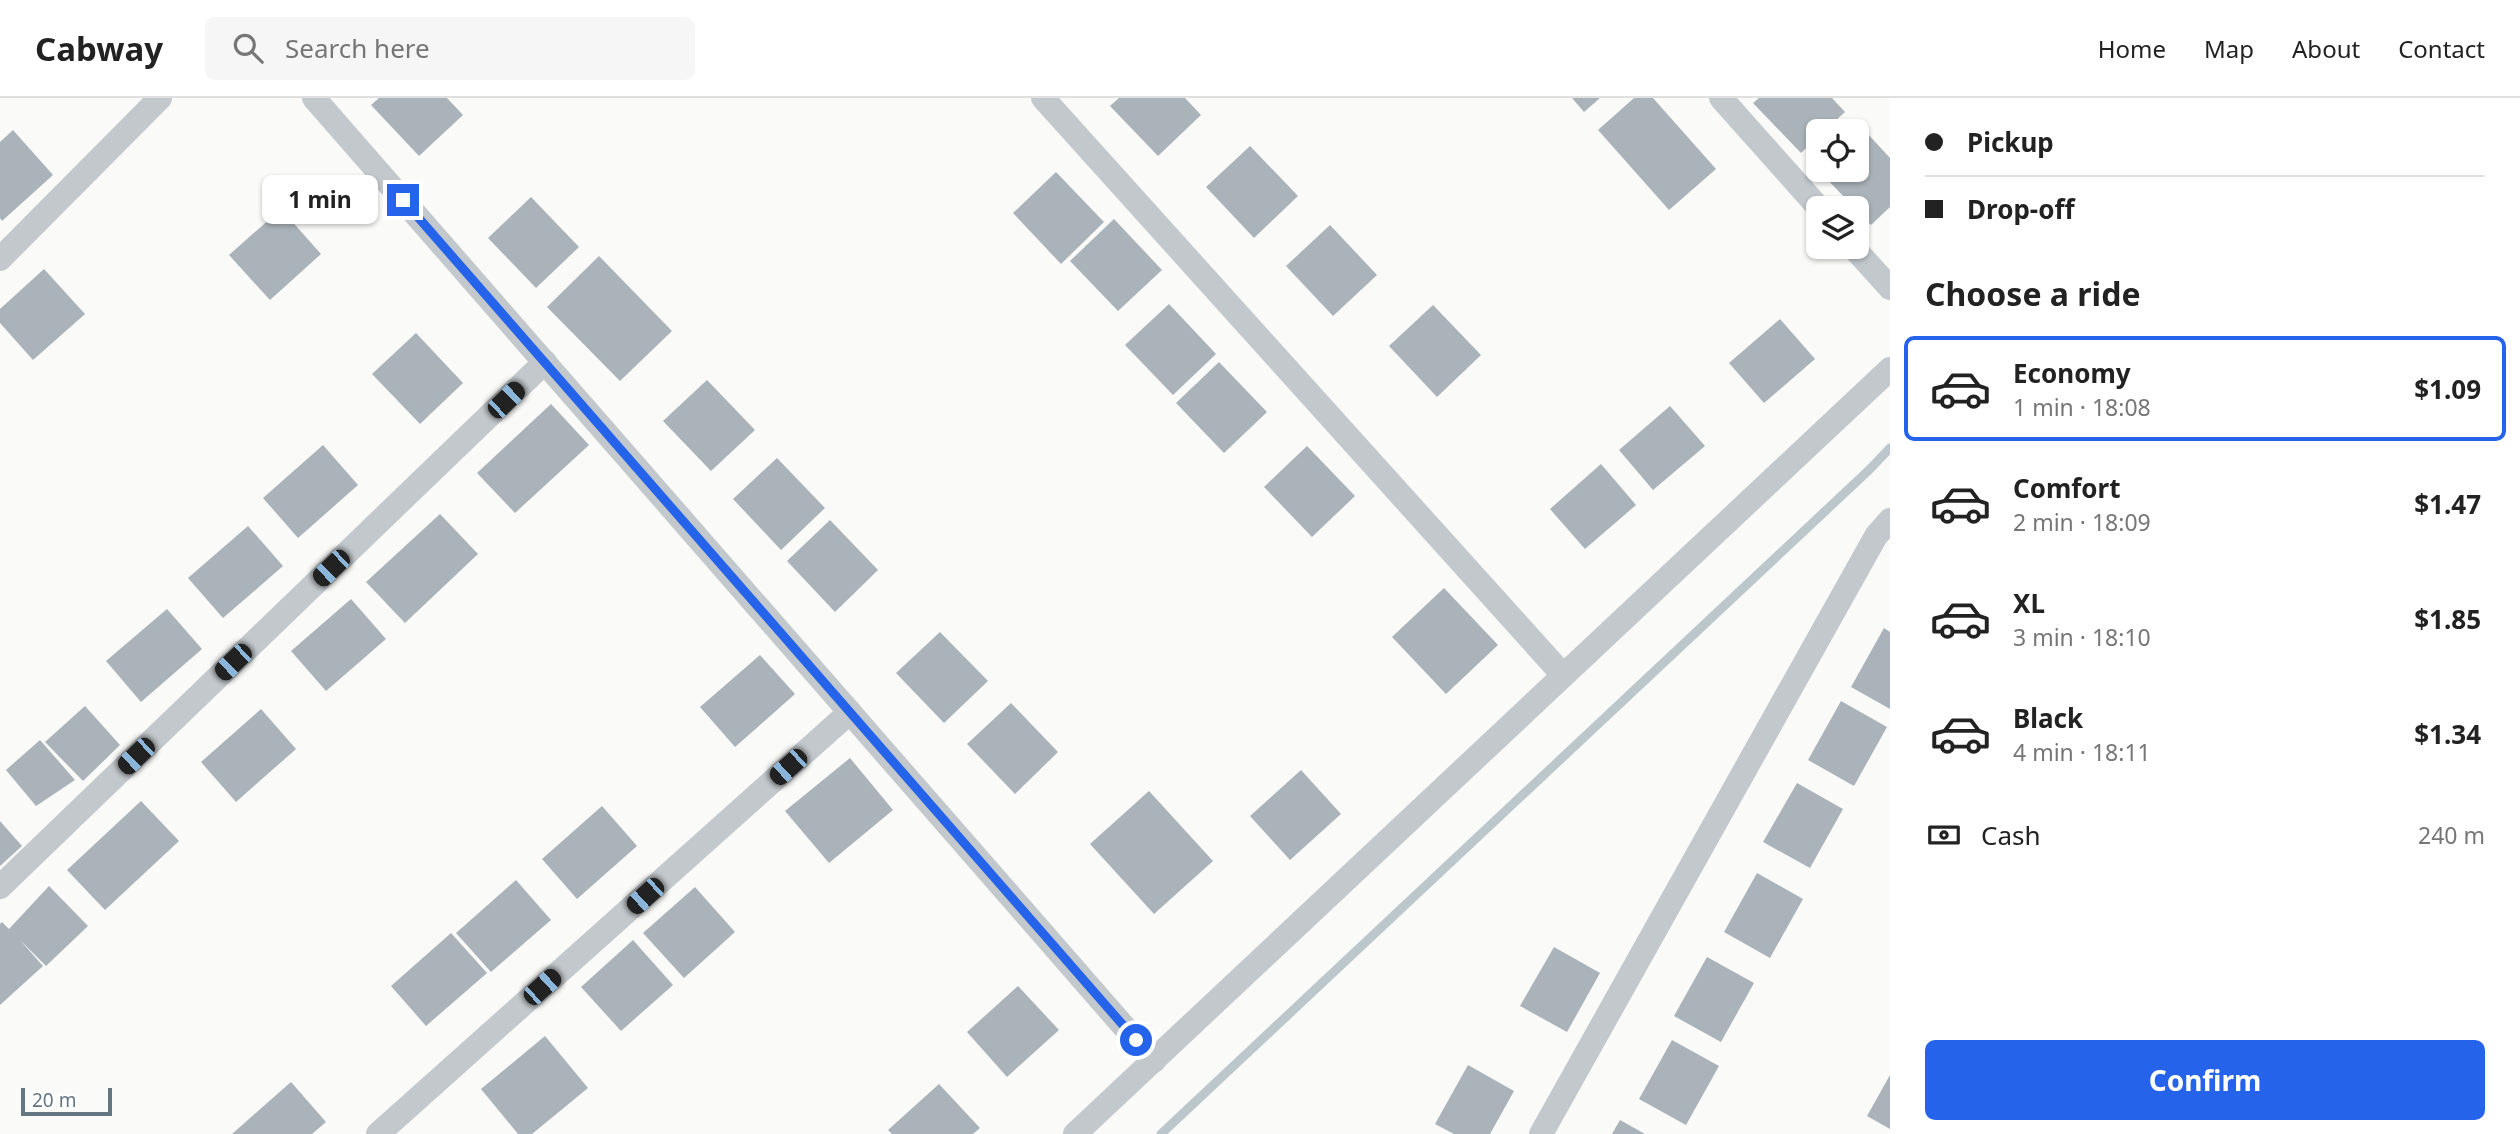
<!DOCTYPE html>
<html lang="en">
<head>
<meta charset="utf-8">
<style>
  :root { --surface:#fff; --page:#f6f6f6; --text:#222; --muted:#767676; --line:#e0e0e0; --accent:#2563eb }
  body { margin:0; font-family:"Noto Sans",sans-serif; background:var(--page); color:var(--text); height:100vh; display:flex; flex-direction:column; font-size:26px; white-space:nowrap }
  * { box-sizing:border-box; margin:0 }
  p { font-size:23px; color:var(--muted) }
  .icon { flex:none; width:38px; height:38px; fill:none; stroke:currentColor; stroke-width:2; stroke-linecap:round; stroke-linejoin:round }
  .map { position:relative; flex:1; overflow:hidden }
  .sheet { display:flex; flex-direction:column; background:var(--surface); width:630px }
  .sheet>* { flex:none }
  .banner { display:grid; align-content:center; height:154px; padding:0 35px; background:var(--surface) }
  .fabs { position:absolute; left:1806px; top:21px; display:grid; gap:14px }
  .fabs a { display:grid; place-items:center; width:63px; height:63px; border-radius:10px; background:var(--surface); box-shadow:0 2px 5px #0004; font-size:35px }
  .scale { position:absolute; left:21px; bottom:18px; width:91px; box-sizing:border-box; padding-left:7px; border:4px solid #657683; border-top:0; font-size:19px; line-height:24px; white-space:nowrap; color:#657683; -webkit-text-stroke:5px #fff; paint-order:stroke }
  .end { position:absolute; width:32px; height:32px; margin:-16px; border:9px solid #2563eb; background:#fff; box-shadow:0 0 0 4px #fff }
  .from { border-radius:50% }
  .bubble { position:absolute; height:49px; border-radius:10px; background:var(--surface); box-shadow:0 2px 5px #0004; font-size:23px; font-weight:700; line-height:49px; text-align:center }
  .car { position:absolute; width:21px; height:42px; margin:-21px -10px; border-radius:9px; box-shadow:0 0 5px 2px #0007; background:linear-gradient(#222 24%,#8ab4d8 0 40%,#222 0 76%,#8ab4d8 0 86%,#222 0) }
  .banner b { display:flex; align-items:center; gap:24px; height:66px; font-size:26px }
  .banner b+b { border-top:2px solid var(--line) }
  .banner i { width:18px; height:18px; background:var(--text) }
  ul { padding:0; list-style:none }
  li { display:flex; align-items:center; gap:21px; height:105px; margin:0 14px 10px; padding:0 21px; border:4px solid transparent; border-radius:10px }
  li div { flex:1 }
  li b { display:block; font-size:26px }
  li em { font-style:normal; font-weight:700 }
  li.current { border-color:var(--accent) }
  li>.icon { width:63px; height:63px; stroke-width:1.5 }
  h2 { padding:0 35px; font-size:32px; line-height:84px }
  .pay { display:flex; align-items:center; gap:18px; height:77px; padding:0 35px; font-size:26px }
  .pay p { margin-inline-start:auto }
  .button { display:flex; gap:14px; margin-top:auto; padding:14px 35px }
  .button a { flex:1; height:80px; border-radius:10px; background:var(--accent); color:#fff; font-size:28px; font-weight:700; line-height:80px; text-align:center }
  header { display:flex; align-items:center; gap:42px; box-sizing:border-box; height:98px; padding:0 35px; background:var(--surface); border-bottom:2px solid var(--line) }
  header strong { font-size:33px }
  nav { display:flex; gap:38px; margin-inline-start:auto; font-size:24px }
  .search { width:490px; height:63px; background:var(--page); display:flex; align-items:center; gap:18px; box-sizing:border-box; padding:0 24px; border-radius:10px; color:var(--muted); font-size:26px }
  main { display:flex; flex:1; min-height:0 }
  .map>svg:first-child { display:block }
</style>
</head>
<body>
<header>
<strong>Cabway</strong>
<div class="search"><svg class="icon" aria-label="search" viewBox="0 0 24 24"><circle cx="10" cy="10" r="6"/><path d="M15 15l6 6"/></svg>Search here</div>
<nav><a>Home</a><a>Map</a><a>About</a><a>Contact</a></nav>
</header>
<main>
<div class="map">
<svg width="1890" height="1036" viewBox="0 0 1890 1036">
  <rect width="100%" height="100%" fill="#fafaf8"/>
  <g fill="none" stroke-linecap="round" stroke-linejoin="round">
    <path stroke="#bbc7cb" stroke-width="9" d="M1161,1036L1869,372L1890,350"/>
  </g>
  <g fill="#aab3b9">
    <path d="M379,0H447L463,17L419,58L371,7Z"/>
    <path d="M1119,0H1185L1201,17L1158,58L1110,8Z"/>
    <path d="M1572,0H1600L1584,14Z"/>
    <path d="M1634,0H1653L1716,71L1669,112L1598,32Z"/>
    <path d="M1759,0H1832L1845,14L1824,33H1818V39L1801,55L1753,5Z"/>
    <path d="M13,32L53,77L2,123L0,120V44Z"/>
    <path d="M1867,35L1890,60V109L1871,127L1823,77L1829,72H1857V45Z"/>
    <path d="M1250,48L1298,98L1254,140L1206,89Z"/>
    <path d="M1056,74L1104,124L1061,166L1013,115Z"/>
    <path d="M531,99L579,149L536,190L488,140Z"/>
    <path d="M281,111L321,156L270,202L229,157Z"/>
    <path d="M1114,121L1162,172L1118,213L1070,163Z"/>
    <path d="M1330,127L1377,177L1333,218L1286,168Z"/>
    <path d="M599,158L672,233L620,283L547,209Z"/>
    <path d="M44,171L85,216L33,262L0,225V211Z"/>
    <path d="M1169,206L1216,256L1173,297L1125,247Z"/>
    <path d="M1433,207L1481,257L1437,299L1389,248Z"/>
    <path d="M1780,221L1815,261L1764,305L1729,265Z"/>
    <path d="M416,235L463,285L420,326L372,276Z"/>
    <path d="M1219,264L1267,314L1224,355L1176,305Z"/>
    <path d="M707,282L755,332L711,373L663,323Z"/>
    <path d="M551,306L589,347L515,415L477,375Z"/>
    <path d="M1670,308L1705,348L1653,392L1619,352Z"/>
    <path d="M323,347L358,387L298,440L263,400Z"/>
    <path d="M1307,348L1355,398L1312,439L1264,389Z"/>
    <path d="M777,360L825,410L781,452L733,401Z"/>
    <path d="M1601,366L1636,407L1585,451L1550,411Z"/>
    <path d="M440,416L478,456L405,525L366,484Z"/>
    <path d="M830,422L878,472L835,514L787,463Z"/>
    <path d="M248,428L283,468L223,520L188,480Z"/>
    <path d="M1444,490L1498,547L1446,596L1392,539Z"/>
    <path d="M351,501L386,541L326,593L291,553Z"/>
    <path d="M167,511L202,551L141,604L106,563Z"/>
    <path d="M1884,530L1890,534V611L1851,589Z"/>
    <path d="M940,534L988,583L944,625L896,575Z"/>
    <path d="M760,557L795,596L735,649L700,609Z"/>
    <path d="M1841,603L1887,629L1854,688L1808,662Z"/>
    <path d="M1011,605L1058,654L1015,696L967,646Z"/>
    <path d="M85,608L120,647L83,683L45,644Z"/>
    <path d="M261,611L296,651L236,704L201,664Z"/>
    <path d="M40,642L75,682L36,708L6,672Z"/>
    <path d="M850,660L893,712L829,765L785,713Z"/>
    <path d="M1301,672L1341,716L1290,762L1250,718Z"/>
    <path d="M1797,685L1843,711L1810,770L1763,744Z"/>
    <path d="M1149,693L1213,763L1154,816L1090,746Z"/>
    <path d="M141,703L179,743L105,812L67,772Z"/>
    <path d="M602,708L637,748L577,801L542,761Z"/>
    <path d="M0,723L22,748L0,768Z"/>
    <path d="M1757,775L1803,801L1770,860L1724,834Z"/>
    <path d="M516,782L551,822L491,874L456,835Z"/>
    <path d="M49,788L88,828L46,868L19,841L43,868L0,907V826L2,824L9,831Z"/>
    <path d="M695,789L735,834L684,880L643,835Z"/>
    <path d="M451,835L487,875L426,928L391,888Z"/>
    <path d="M633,842L673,887L621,933L581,889Z"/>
    <path d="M1554,849L1600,875L1567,934L1520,908Z"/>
    <path d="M1707,859L1754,885L1721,944L1674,918Z"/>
    <path d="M1018,888L1059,932L1007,979L967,934Z"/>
    <path d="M545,938L588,990L532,1036H518L481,991Z"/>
    <path d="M1672,942L1719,968L1686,1027L1639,1001Z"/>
    <path d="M1468,967L1514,993L1490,1036H1454L1435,1026Z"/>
    <path d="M1890,977V1031L1867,1018Z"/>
    <path d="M291,984L326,1024L312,1036H232Z"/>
    <path d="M939,986L980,1030L973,1036H892L888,1032Z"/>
    <path d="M1620,1022L1645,1036H1612Z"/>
  </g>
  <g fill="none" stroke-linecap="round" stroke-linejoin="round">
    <g stroke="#c3c8cc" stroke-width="24">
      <path d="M314,0L1154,963"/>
      <path d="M1043,0L1563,577"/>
      <path d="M1721,0L1819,110"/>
      <path d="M1853,149L1890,190"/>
      <path d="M0,161L160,0"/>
      <path d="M0,789L545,264"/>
      <path d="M378,1036L850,614"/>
      <path d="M1075,1036L1890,271"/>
      <path d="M1541,1036L1876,438L1890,422"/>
    </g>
  </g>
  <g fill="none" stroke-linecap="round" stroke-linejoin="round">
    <path stroke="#2563eb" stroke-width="9" d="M403,102L1136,942"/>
  </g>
</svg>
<div class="fabs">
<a><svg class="icon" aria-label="locate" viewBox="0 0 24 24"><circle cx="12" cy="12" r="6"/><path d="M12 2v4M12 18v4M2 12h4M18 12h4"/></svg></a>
<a><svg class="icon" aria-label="layers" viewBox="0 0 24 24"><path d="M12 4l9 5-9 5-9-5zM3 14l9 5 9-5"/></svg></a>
</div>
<div class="scale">20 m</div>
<i class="end from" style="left:1136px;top:942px"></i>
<i class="end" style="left:403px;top:102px"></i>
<div class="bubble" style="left:262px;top:77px;width:116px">1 min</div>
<i class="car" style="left:506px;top:302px;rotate:46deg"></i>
<i class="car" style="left:331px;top:470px;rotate:226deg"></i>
<i class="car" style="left:233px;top:564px;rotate:226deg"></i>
<i class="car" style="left:136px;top:658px;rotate:226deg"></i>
<i class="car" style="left:788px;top:669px;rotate:228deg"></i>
<i class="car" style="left:645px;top:798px;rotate:228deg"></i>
<i class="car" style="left:542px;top:889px;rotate:48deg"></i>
</div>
<section class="sheet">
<div class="banner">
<b><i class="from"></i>Pickup</b>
<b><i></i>Drop-off</b>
</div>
<h2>Choose a ride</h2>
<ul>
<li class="current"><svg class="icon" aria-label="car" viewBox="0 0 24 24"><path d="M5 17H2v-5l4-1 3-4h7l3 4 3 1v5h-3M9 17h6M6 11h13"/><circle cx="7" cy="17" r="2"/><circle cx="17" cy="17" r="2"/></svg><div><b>Economy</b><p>1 min · 18:08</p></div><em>$1.09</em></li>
<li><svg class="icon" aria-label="car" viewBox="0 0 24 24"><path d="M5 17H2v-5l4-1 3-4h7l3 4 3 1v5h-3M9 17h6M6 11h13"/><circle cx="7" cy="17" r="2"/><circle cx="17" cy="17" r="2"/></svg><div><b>Comfort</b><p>2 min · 18:09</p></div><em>$1.47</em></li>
<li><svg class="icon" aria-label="car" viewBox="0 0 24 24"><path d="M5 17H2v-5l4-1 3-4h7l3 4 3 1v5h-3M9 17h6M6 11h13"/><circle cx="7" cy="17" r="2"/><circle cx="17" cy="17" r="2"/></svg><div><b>XL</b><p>3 min · 18:10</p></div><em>$1.85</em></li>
<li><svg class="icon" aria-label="car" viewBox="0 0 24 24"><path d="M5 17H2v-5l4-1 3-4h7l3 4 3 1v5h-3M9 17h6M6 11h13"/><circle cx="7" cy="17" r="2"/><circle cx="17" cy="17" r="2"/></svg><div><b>Black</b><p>4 min · 18:11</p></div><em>$1.34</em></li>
</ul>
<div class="pay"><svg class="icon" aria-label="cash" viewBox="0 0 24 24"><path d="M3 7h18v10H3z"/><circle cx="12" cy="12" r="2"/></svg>Cash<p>240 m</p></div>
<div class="button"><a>Confirm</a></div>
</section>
</main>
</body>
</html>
